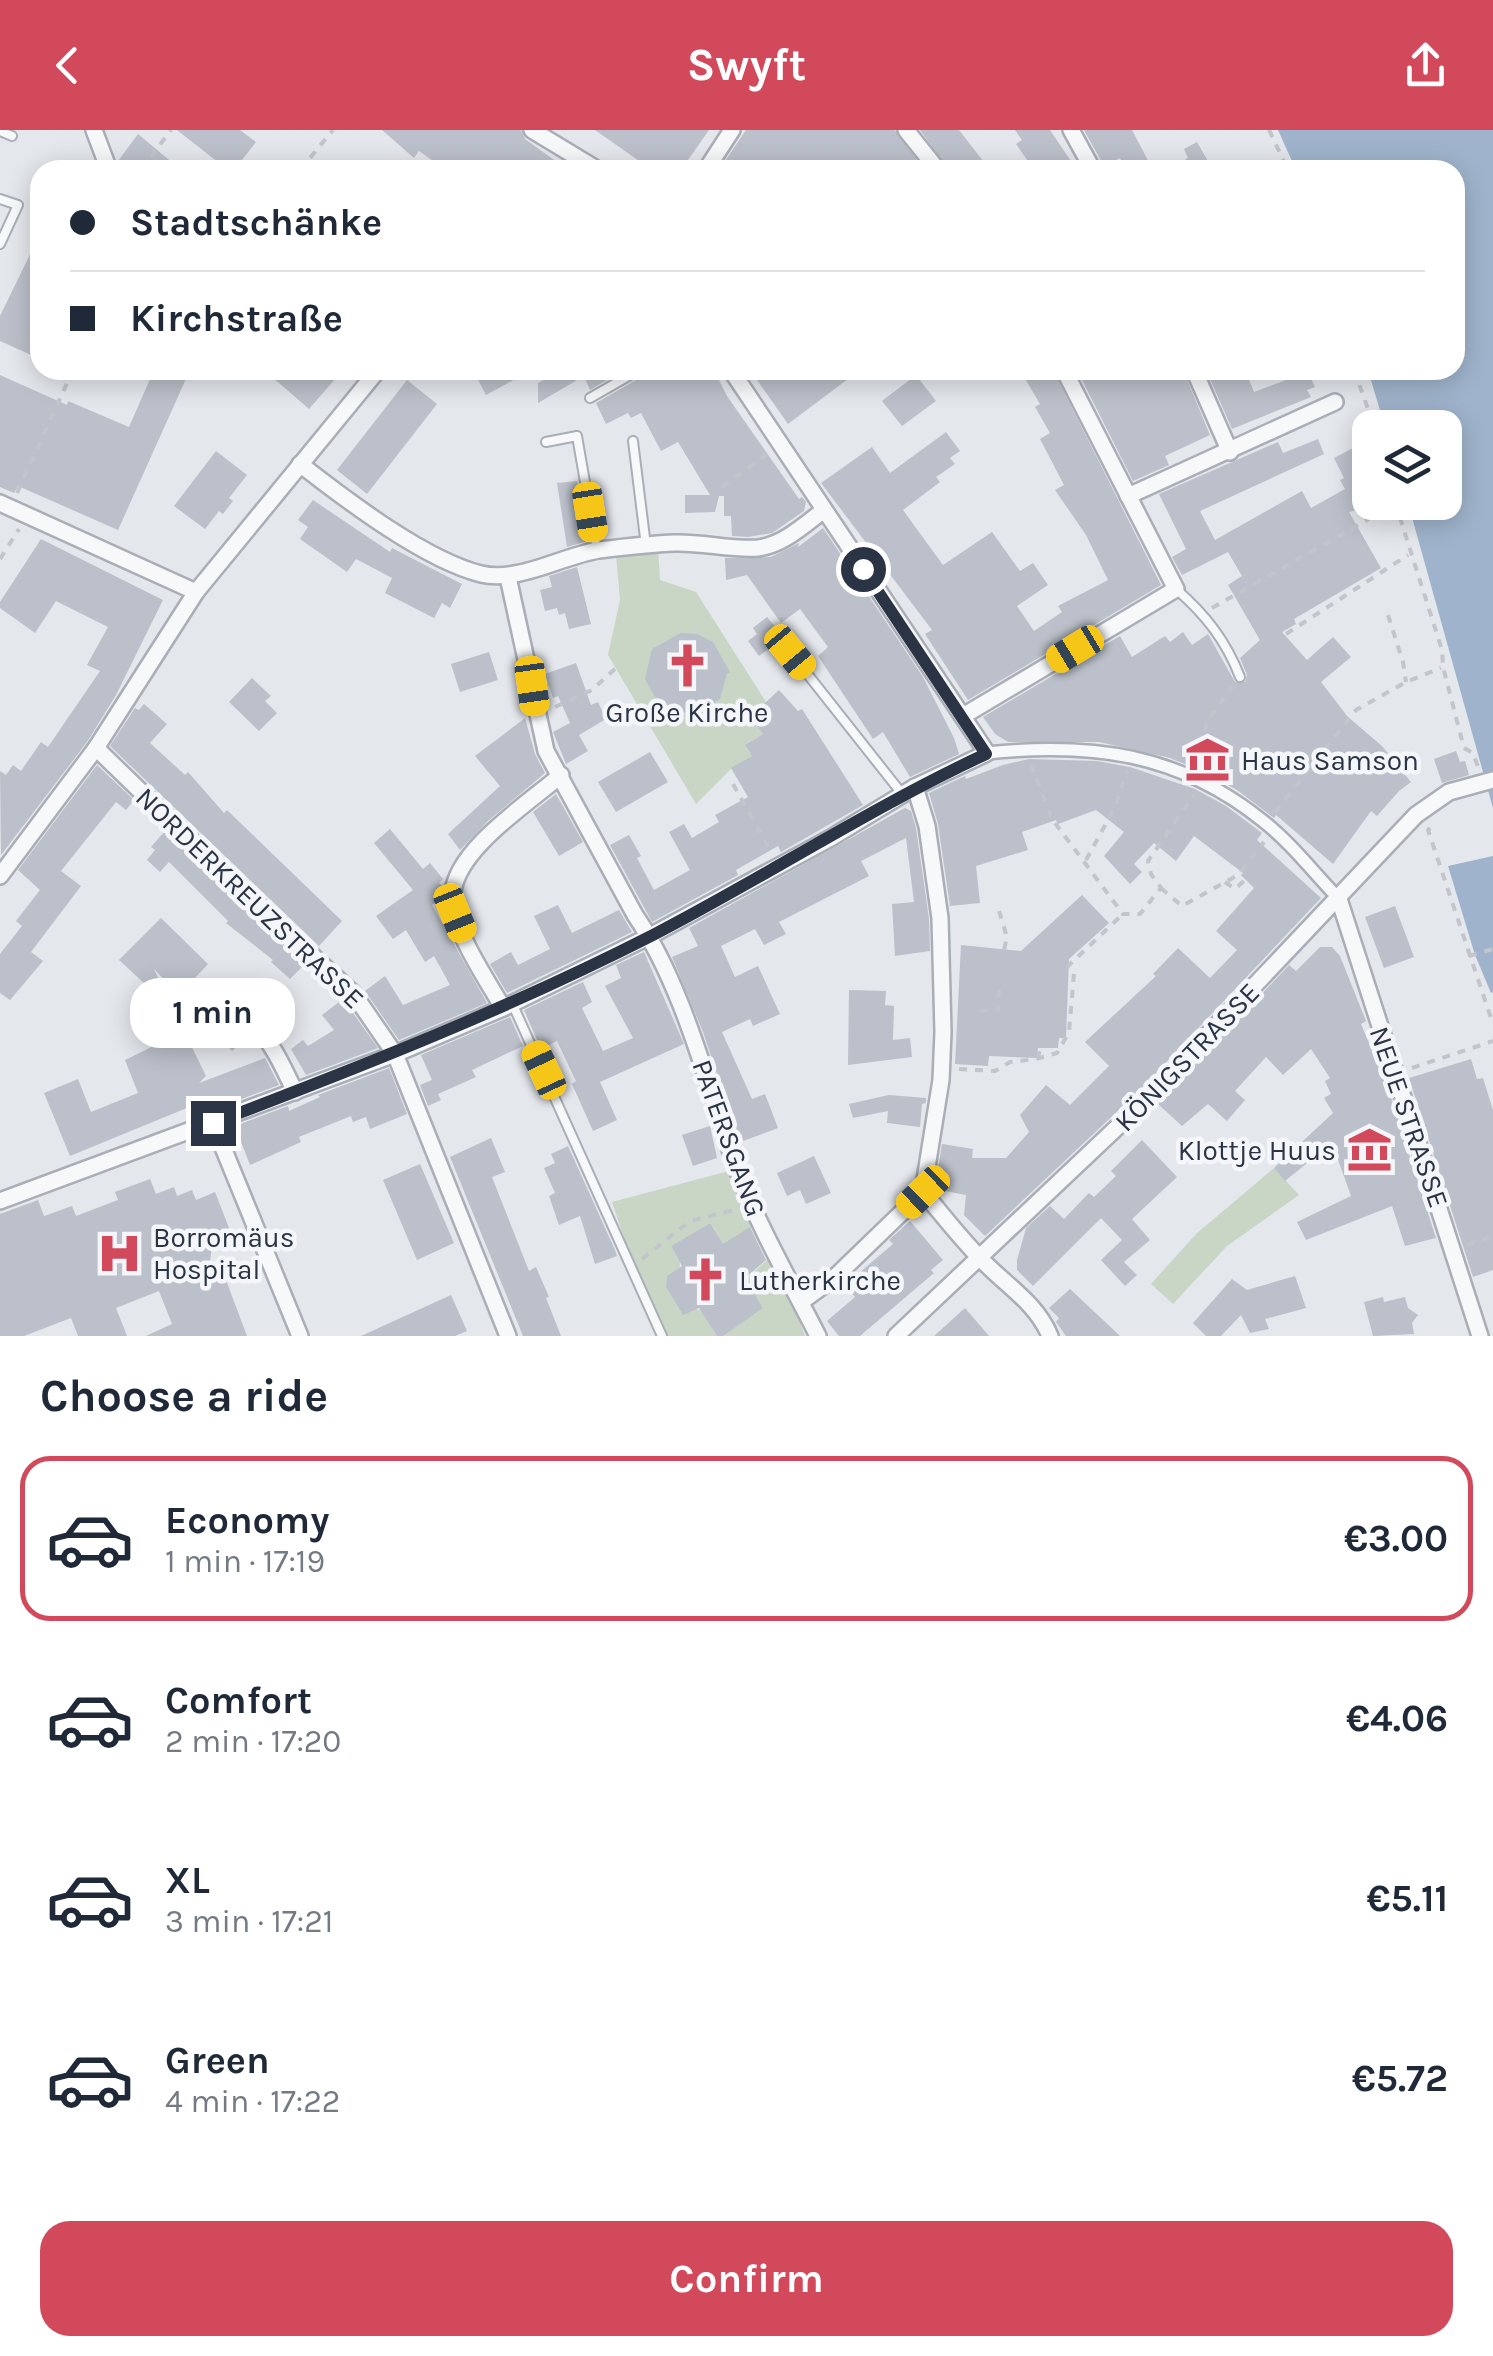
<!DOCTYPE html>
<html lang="en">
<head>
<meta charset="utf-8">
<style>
  :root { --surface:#fff; --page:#f2f2f3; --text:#1f2937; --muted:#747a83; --line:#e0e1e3; --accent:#d1495b }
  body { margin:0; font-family:Karla,sans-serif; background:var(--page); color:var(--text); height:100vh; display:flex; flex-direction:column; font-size:38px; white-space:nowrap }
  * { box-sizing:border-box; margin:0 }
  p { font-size:32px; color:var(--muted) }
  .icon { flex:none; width:55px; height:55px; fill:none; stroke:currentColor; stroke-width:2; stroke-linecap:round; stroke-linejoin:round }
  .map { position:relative; height:1206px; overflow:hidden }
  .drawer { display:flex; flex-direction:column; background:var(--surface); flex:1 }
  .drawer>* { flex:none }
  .guide { position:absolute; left:30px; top:30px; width:1435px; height:220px; border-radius:30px; box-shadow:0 5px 25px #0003; display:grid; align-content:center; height:220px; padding:0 40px; background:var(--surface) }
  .controls { position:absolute; left:1352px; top:280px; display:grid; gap:20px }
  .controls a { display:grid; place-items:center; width:110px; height:110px; border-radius:20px; background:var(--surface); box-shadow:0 5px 25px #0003; font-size:50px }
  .end { position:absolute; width:45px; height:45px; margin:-22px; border:12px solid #2b3445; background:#fff; box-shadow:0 0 0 5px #fff }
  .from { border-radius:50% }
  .bubble { position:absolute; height:70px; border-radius:30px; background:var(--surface); box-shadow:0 5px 25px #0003; font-size:32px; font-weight:700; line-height:70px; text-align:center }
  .car { position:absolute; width:30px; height:60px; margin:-30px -15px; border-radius:12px; box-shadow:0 0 8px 2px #0007; background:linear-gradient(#f5c518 24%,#345 0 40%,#f5c518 0 76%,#345 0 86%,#f5c518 0) }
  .guide b { display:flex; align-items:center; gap:35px; height:95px; font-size:38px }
  .guide b+b { border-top:2px solid var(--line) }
  .guide i { width:25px; height:25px; background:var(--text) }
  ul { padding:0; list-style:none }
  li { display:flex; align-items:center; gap:30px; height:165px; margin:0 20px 15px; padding:0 20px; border:5px solid transparent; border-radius:30px }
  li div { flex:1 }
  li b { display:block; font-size:38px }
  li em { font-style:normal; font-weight:700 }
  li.active { border-color:var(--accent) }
  li>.icon { width:90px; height:90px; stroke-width:1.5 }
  h2 { padding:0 40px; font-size:45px; line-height:120px }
  .cta { display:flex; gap:20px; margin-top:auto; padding:20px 40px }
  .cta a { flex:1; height:115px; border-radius:30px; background:var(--accent); color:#fff; font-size:40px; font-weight:700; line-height:115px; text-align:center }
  header { display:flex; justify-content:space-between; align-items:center; height:130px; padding:0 40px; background:var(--accent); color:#fff; font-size:45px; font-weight:700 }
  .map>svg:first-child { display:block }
</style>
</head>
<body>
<header><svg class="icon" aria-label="back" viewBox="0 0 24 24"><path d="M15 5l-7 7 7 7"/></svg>Swyft<svg class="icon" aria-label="share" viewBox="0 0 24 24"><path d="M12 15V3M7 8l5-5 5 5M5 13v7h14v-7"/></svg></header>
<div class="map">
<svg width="1493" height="1206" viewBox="0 0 1493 1206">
  <rect width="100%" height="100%" fill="#e4e7ec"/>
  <g fill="#c9d6c5">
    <path d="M658,418L660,450L696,462L766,572L750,587L763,604L745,615L752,626L731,639L696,674L608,525L620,470L616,424Z"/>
    <path d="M1274,1038L1299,1065L1227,1116L1173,1174L1151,1154L1196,1104Z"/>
    <path d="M729,1041L784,1148L805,1206H721L763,1178L755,1165L746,1170L745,1149L771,1127L753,1096L724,1116L710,1093L671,1116L680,1132L679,1147L667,1159L683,1184L693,1178L715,1185L717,1189L710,1195L717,1206H668L631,1129L612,1072Z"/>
  </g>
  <g fill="#9fb4cc">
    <path d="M1278,0H1493V678L1408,373L1445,372V298L1385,297L1368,240H1455V40H1296Z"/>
    <path d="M1493,726V862L1491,863L1475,825L1448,736Z"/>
  </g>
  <g fill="#bbc0ca">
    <path d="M177,0H240L256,12L234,40H228Z"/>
    <path d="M382,0H521L525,9L568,40H446L419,21L414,28Z"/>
    <path d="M595,0H709L681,40H652Z"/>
    <path d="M746,0H895L924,40H719Z"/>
    <path d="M920,0H959L990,40H949Z"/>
    <path d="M1015,0H1050L1077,40H1034L1016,14L1022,10Z"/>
    <path d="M1084,0H1132L1153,40H1127L1120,28L1104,36Z"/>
    <path d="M138,4L181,40H120L118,31Z"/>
    <path d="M1197,12L1213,40H1166L1188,28L1184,19Z"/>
    <path d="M40,104V229L0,211V186Z"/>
    <path d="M154,240H190L118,400L18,356L14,363L0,357V245L67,275L68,271L129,297Z"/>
    <path d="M264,240H343L309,279Z"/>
    <path d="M473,240H532L486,265Z"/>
    <path d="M562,240H624L590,260L584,246L538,273V253Z"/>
    <path d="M646,240H714L727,266L799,369L802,367L806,372L804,381L772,403L748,407L732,406L731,386H724V366H719L715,382L685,383V365H714H710L678,312L661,321L641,283L631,288L628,283L606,294L596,273L643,246Z"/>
    <path d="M750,240H860L788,294Z"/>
    <path d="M1020,240H1053L1161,455L968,570L925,504L932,500L821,353L872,317L890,343L946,302L960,321L950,328L955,334L936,347L940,352L903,380L943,435L992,402L1020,441L1033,433L1048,455L1017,476L1034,501L1062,482L1058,476L1108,450L1086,405L1055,360L1064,355L1040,309L1050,303L1035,277L1040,274Z"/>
    <path d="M1077,240H1183L1210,305L1165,326L1169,335L1133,351Z"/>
    <path d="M1206,240H1245L1254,262L1308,242L1315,257L1307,260L1311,267L1232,299Z"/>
    <path d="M916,245L936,271L902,296L882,271Z"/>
    <path d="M407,250L437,274L367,364L337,340Z"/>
    <path d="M1318,309L1324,324L1200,381L1215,410L1302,361L1311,378L1345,359L1340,350L1344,348L1334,328L1359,315L1370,338V377L1349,382L1381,438L1294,489L1296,494L1282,502L1307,530L1333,507L1351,527L1321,552L1348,587L1382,616L1411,652L1399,661L1377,686L1371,681L1333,734L1276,685L1274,688L1237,660L1204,642L1170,628L1099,612H1008L995,604L983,587L1120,506L1132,527L1165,506L1170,512L1183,502L1192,515L1208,504L1235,552H1245L1247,545L1240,528L1260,510L1228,455L1242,446L1228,422L1182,445L1172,427L1186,419L1159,364L1278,312L1283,323Z"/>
    <path d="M216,321L247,345L229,368L233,371L223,384L219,381L205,399L174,376Z"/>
    <path d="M577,351L588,411L567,417L557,353Z"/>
    <path d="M313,370L390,422L392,418L462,454L450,478L442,473L434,488L385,463L392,448L356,429L347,442L300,409L308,397L298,390Z"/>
    <path d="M823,398L923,547L954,608L959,624L910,647L883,602L873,609L818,526L828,517L800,479L781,493L747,445L726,450L725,428L771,427L799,413L798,417Z"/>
    <path d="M41,409L163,470L116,565L87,612L1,725L0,641L6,645L13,635L21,641L41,612L48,617L100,541L87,535L108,497L56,471L35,503L0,478V472Z"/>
    <path d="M577,437L591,494L569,499L565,483L559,485L557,478L545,481L540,460L552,457L549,446Z"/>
    <path d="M767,487L784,507L759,526L748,511L757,504L753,498Z"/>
    <path d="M681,503L697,504L713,512L730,542L727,544L720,569L715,572L719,580L701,590L696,582L679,583L661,578L645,549L652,519Z"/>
    <path d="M489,522L498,550L460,562L451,534Z"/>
    <path d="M576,533L591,575L598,572L606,589L579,605L588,621L566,634L553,602L570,593L558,566L553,568L545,544Z"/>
    <path d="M252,548L271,566L265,571L277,583L259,601L229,572Z"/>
    <path d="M779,560L798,581L802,579L863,675L781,722L778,716L736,740L738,745L652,792L610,715L629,705L641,726L637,728L654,760L690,740L669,702L684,694L692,708L719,692L715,685L748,667L731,638L752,626L745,615L763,604L750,587Z"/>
    <path d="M144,574L167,594L150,613L185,645L188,642L224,683L227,680L342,791L319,816L110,616L135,578L139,580Z"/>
    <path d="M525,588L535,624L545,643L489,690L460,720L448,704L500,656L475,626Z"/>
    <path d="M1456,621L1460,632L1465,631L1469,645L1442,653L1434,629Z"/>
    <path d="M650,622L668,652L616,682L598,652Z"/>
    <path d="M1029,629L1097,631L1130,637L1195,659L1226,676L1262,703L1257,710L1321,768L1139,961L985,1106L964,1085L966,1065L935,1059L942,1014L973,1019L972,1028H1006L1029,1002L1020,985L1046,955L1070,975L1109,936L1085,912L1156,846L1153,844L1178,818L1210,848L1237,820L1216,801L1254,758L1241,745L1243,743L1194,706L1176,731L1154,713L1134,734L1142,742L1130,754L1104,726L1124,702L1096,680L1058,694L1056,690L1022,702L1028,720L976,736L980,773L950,776L938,694L929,663L965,646L966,649L1003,635Z"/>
    <path d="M97,635L134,670L126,680L116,672L61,741L81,756L31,822L43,831L10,870L0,863V824L22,796L16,791L40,760L18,740Z"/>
    <path d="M556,664L583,712L559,726L533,682Z"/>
    <path d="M905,678L911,681L916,698L929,789L930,821L895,826L892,774L914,772L906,708L861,731L869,746L779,792L786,804L764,815L755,799L721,816L735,847L758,836L780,884L753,896L750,889L722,902L752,969L765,964L778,998L743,1011L741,1004L737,1005L703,902L672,827L698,816L689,798Z"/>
    <path d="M390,699L423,739L430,733L443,749L439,753L443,757L442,766L432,775L487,873L399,910L365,861L385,846L403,875L450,855L434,826L425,832L406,800L393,809L376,786L413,760L374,713Z"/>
    <path d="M165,701L305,834L290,849L271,832L273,830L226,793L228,791L169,732L160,742L147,730L155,720L151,717Z"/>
    <path d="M1082,765L1109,793L1069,829L1066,908H1059L1058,918H1038L1037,928L989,926L988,936L955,934L961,815L1021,821Z"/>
    <path d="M558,775L572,803L619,780L632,802L507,863L490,834L511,822L518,835L550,819L534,786Z"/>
    <path d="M1395,776L1414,827L1384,838L1365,787Z"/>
    <path d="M161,788L208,834L194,849L186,848L179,851L177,863L154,839L172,879L119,830Z"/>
    <path d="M1320,817H1332L1340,826L1366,891L1361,894L1387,955L1436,1108L1405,1116L1392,1076L1306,1110L1297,1092L1351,1066L1332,1013L1285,1051L1274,1038L1333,983L1324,968L1331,964L1325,951L1330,948L1311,919L1283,945L1266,927L1235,961L1245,970L1227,991L1208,974L1182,996L1158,974L1289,835L1296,841Z"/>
    <path d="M644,822L684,914L600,952L617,990L593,1001L572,954L576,951L557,911L541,919L524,880L583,852L592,872L582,878L603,921L633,908L605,856L621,848L616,835Z"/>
    <path d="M849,860L886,861L885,875L894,876L893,910L910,908L912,927L848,935Z"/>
    <path d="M343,869L378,918L306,945L291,919L303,910L308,916L334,900L322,885Z"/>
    <path d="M209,878L220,883L245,909L232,921L200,887Z"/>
    <path d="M510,887L523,916L472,940L476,947L438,964L441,970L428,976L420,955L432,950L421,925Z"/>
    <path d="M184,901L206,946L199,953L265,928L279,955L204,983L199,973L70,1026L44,963L78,949L91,982L138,963L125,930Z"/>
    <path d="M1471,929L1477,949L1483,948L1493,980V1140L1473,1147L1409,948Z"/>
    <path d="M389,938L407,984L370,999L366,987L353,992L351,986L299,1007L301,1012L250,1035L235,996L288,976L289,981L320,967L318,965Z"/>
    <path d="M889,965L926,968V973L922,974L920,997L887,993L888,981L853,988L849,974Z"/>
    <path d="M710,996L717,1028L693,1036L682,1005Z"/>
    <path d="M491,1008L505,1042L492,1047L529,1141L536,1137L549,1167L546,1168L561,1206H523L450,1027Z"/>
    <path d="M1142,1010L1177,1047L1132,1089L1150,1110L1124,1132L1137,1145L1125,1156L1101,1130L1122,1110L1101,1088L1033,1156L1017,1140V1130L1026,1098L1050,1076L1064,1089L1089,1063L1094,1067L1116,1046L1111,1041Z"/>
    <path d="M568,1016L615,1120L617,1126L595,1134L580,1086L559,1095L549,1066L555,1063L544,1038L555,1033L551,1024Z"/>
    <path d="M814,1026L831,1063L806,1074L800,1060L787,1066L777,1043Z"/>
    <path d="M420,1034L454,1113L417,1130L383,1050Z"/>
    <path d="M150,1049L156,1064L174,1057L177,1066L192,1060L196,1070L215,1062L229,1098L213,1105L209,1142L221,1137L247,1206H146L172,1194L159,1161L116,1178L127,1206H78L71,1188L24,1206H0V1084L38,1070L44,1086L72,1076L76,1086L118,1070L115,1062Z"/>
    <path d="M910,1091L943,1130L931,1140L934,1143L860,1206H839L827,1191L855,1167L845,1155L893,1114L889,1110Z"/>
    <path d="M710,1093L723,1114L750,1097L766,1130L745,1148L763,1178L723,1206H717L699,1178L683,1185L666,1157L667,1146L682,1136L671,1116Z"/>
    <path d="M1295,1146L1306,1178L1265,1189L1269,1199L1250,1203L1241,1185L1221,1206H1206L1193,1193L1232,1149L1247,1160Z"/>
    <path d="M1070,1159L1120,1206H1066L1056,1192L1059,1188L1049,1178Z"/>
    <path d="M451,1165L467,1201L455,1206H361Z"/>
    <path d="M1383,1167L1384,1172L1405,1167L1408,1178L1418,1185L1412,1193L1414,1204L1373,1206L1364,1172Z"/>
    <path d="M965,1178L989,1206H934Z"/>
  </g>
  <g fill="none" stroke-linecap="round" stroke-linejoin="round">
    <defs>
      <g id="service">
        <path d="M0,1L12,6"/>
        <path d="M0,69L18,75L0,114"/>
        <path d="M590,268L639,240"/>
        <path d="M633,311L646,416"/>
        <path d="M546,312L577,306L597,421"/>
        <path d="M1176,459C1206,485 1226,511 1240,547"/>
        <path d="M790,522L903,665"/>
        <path d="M512,873L662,1206"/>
      </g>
      <path id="pedestrian" d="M987,623C1091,612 1179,623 1263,691C1291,713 1314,743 1339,769"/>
      <g id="minor">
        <path d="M94,0L109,40"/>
        <path d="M532,0L598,40"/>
        <path d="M906,0L938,40"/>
        <path d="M1071,0L1093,40"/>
        <path d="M706,40L732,0"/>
        <path d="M1194,240L1230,322"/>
        <path d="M300,334C346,370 425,430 481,444C517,453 562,426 599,420C624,417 650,414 675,413C702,412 731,420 758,418C783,415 804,395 824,380"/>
        <path d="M1128,366L1335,272"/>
        <path d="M0,373L196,462"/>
        <path d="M508,447L546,621L635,785C683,855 707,954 735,1034C757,1094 789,1149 818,1206"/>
        <path d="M963,586L1176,459L1064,240"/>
        <path d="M96,618L264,781L353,863L395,924L508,1206"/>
        <path d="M915,657L927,696L940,788L943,902L941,950L923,1062C942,1084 960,1108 981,1129C1005,1155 1036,1172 1050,1206"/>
        <path d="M0,746L96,618L196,462L378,240"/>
        <path d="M1339,769L1480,1206"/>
        <path d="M187,859C252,876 268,904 295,962"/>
        <path d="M503,878C486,848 451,799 453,764C455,720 530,672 561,645"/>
        <path d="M213,993L300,1206"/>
        <path d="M0,1071L395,924L503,878L650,806L829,709L915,657L987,623L731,240"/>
        <path d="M801,1172L834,1148L923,1062"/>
        <path d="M896,1206L1147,969L1416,685L1449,662L1493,650"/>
      </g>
    </defs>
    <use href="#service" stroke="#a9aeb7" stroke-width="12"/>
    <use href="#pedestrian" stroke="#a9aeb7" stroke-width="16"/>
    <use href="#minor" stroke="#a9aeb7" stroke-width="20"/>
    <g stroke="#c2c5cb" stroke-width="4" stroke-dasharray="8 8" stroke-linecap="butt">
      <path d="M1269,0L1288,40"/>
      <path d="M141,40L171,0"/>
      <path d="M300,40L333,0"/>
      <path d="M1354,240L1368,279L1370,302"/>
      <path d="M722,357L766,325"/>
      <path d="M17,363L73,240"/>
      <path d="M1395,372L1442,520L1443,537L1464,618L1473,623L1478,637"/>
      <path d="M0,429L19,399"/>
      <path d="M1212,478L1395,374"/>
      <path d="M1388,485L1403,532L1406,552"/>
      <path d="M1286,504L1408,425"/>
      <path d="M555,577L592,560L618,536"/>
      <path d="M1191,631L1212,584L1232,557"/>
      <path d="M1031,634L1052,689L1123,784H1140L1161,758L1151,744L1148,731L1194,665"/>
      <path d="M733,654L770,720"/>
      <path d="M1275,682L1356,580L1406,552L1441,538"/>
      <path d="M1430,698L1428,700L1493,894"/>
      <path d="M1086,730L1115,677L1127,640"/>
      <path d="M1225,752L1235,759L1245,750"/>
      <path d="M1161,758L1182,776L1238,745L1264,712"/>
      <path d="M999,781L1007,807L1004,820"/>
      <path d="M1469,826L1493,819"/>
      <path d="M979,881L998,880L999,859"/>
      <path d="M1038,929L1040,918"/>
      <path d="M1412,938L1493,911"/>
      <path d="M959,939L995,941L1010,932L1036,929L1057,923L1069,902L1074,843L1068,836L1123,784"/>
      <path d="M1467,1115L1493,1107"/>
      <path d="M642,1129L690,1091L738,1079"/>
    </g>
    <use href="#service" stroke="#f7f8fa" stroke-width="8"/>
    <use href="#pedestrian" stroke="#f7f8fa" stroke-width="11"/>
    <use href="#minor" stroke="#f7f8fa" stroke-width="15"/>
  </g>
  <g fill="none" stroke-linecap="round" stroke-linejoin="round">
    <path stroke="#2b3445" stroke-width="12" d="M213,993C363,936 510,878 653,805C765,747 872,677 986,624L863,439"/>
  </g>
  <defs>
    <symbol id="church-bare" viewBox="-9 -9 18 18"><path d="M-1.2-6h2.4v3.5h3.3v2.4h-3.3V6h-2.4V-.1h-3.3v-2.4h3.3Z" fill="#d1495b" stroke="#f4f6f9" stroke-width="2.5" paint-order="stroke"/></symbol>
    <symbol id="museum-bare" viewBox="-9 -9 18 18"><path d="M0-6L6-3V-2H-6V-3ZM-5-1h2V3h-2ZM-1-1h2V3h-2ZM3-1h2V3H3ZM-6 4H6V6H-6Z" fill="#d1495b" stroke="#f4f6f9" stroke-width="2.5" paint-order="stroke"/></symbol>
    <symbol id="hospital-bare" viewBox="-9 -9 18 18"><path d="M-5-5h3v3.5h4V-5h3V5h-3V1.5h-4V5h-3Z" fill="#d1495b" stroke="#f4f6f9" stroke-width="2.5" paint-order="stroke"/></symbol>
  </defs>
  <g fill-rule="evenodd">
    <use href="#church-bare" x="656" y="504" width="63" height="63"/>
    <use href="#museum-bare" x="1176" y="598" width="63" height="63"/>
    <use href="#museum-bare" x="1338" y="988" width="63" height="63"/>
    <use href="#hospital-bare" x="88" y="1092" width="63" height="63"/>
    <use href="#church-bare" x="674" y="1118" width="63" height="63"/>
  </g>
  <g text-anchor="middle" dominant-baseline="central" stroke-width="9" stroke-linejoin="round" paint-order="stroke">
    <g font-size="28" fill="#2b3445" stroke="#f4f6f9" text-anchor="start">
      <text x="687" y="582" text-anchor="middle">Große Kirche</text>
      <text x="1241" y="630">Haus Samson</text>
      <text x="1336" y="1020" text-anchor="end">Klottje Huus</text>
      <text x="153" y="1107">Borromäus<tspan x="153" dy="32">Hospital</tspan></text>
      <text x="739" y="1150">Lutherkirche</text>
    </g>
    <g font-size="28" fill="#2b3445" stroke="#f4f6f9">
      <text transform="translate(250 768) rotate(44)">NORDERKREUZSTRASSE</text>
      <text transform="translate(1187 927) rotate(-46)">KÖNIGSTRASSE</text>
      <text transform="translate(1409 987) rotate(71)">NEUE STRASSE</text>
      <text transform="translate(729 1008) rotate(70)">PATERSGANG</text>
    </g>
  </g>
</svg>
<div class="controls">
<a><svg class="icon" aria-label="layers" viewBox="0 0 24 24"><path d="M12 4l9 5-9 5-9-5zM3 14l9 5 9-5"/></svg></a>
</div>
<i class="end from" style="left:863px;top:439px"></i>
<i class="end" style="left:213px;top:993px"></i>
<div class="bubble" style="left:130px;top:848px;width:165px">1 min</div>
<i class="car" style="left:590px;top:382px;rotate:171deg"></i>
<i class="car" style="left:1075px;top:519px;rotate:239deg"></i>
<i class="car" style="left:790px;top:522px;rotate:140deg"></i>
<i class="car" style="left:532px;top:556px;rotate:172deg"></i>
<i class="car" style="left:455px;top:783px;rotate:158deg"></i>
<i class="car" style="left:544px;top:940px;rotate:335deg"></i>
<i class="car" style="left:923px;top:1062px;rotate:226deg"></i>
<div class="guide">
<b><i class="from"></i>Stadtschänke</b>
<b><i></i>Kirchstraße</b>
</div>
</div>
<section class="drawer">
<h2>Choose a ride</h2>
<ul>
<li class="active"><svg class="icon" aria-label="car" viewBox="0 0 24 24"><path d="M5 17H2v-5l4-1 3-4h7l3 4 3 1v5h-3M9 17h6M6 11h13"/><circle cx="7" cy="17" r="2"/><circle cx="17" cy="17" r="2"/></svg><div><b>Economy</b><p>1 min · 17:19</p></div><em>€3.00</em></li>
<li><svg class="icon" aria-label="car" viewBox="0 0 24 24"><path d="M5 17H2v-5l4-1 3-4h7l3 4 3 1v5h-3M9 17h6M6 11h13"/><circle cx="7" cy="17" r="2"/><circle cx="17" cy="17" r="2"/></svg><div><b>Comfort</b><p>2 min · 17:20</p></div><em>€4.06</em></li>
<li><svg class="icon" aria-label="car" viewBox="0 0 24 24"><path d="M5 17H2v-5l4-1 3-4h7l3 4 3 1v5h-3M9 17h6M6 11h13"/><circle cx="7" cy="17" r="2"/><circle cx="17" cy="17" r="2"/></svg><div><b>XL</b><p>3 min · 17:21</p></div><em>€5.11</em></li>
<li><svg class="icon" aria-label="car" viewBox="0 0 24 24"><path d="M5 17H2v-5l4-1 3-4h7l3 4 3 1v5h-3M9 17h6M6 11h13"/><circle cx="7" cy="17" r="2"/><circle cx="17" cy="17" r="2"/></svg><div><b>Green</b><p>4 min · 17:22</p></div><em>€5.72</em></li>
</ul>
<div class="cta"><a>Confirm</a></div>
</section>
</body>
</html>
